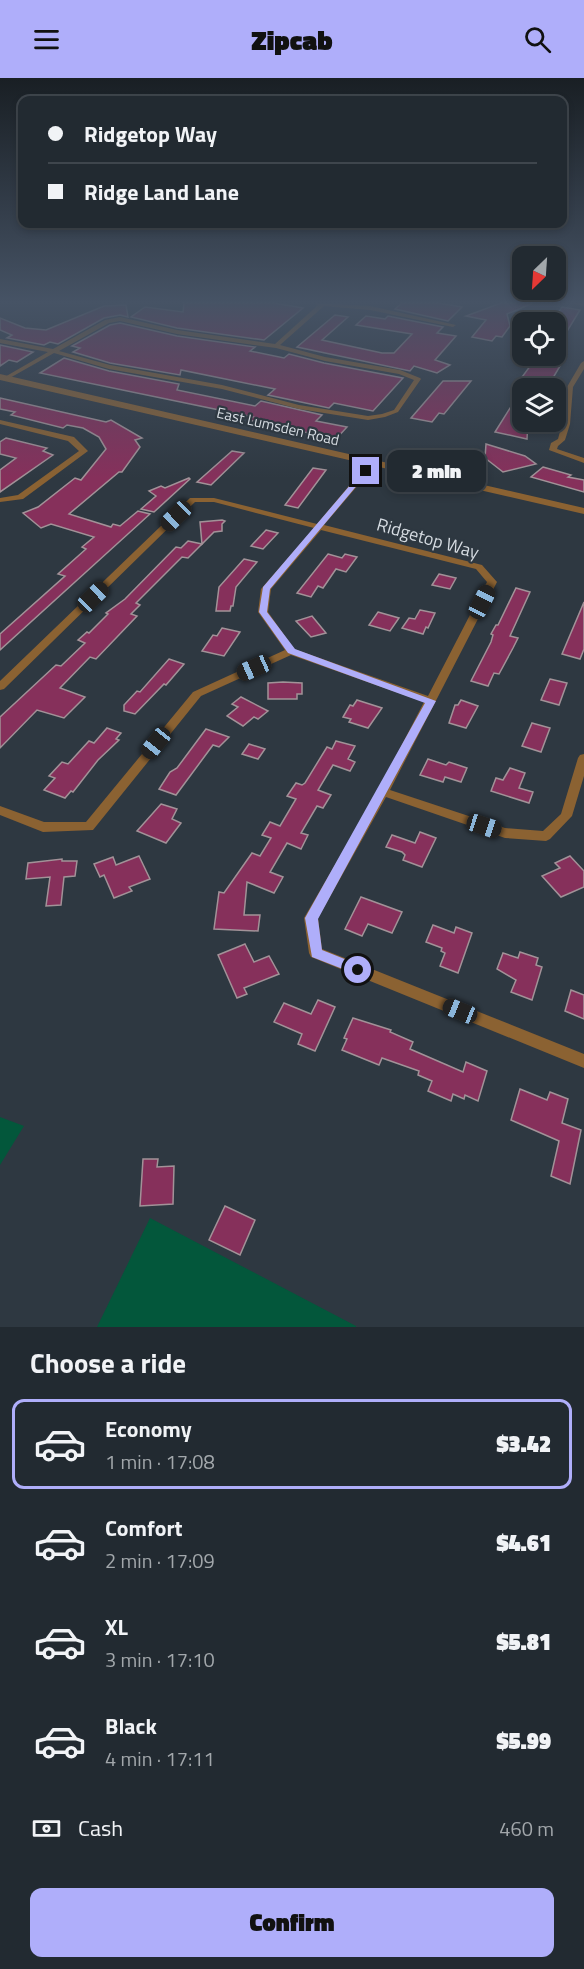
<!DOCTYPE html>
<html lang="en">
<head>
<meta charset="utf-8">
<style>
  :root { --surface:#222a31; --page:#2a3239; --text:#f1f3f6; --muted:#a2a7ab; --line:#3f464d; --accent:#afaefa }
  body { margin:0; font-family:"Titillium Web",sans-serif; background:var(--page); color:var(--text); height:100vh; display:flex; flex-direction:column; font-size:22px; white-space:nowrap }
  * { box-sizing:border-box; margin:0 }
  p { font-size:20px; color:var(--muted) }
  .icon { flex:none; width:33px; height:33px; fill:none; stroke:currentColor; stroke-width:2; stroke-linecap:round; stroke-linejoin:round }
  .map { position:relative; height:1249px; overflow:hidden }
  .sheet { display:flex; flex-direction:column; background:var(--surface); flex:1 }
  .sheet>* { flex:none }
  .hud { position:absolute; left:18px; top:18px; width:549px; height:132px; border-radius:12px; box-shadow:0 3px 9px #0003,0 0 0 2px var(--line); display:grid; align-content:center; height:132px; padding:0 30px; background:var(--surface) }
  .needle { width:39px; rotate:205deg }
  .buttons { position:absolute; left:512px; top:168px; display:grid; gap:12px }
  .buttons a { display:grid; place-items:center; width:54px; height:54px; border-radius:12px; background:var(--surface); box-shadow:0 3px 9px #0003,0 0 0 2px var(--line); font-size:30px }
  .end { position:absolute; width:27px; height:27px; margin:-14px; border:8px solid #afaefa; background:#111; box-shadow:0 0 0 3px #111 }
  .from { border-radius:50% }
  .bubble { position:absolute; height:42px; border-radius:12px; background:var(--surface); box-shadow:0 3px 9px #0003,0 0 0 2px var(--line); font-size:20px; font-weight:800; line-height:42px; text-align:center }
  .car { position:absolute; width:18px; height:36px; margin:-18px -9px; border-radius:8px; box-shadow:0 0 4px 2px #0007; background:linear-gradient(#222 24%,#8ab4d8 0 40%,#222 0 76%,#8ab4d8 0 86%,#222 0) }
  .hud b { display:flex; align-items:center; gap:21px; height:57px; font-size:22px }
  .hud b+b { border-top:2px solid var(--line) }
  .hud i { width:15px; height:15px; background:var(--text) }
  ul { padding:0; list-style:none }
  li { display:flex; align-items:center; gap:18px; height:90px; margin:0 12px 9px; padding:0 18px; border:3px solid transparent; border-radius:12px }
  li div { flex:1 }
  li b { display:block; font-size:22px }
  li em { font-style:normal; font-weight:800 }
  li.selected { border-color:var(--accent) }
  li>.icon { width:54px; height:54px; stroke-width:1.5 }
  h2 { padding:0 30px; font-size:27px; line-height:72px }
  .pay { display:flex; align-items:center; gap:15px; height:66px; padding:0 30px; font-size:22px }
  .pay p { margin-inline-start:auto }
  .cta { display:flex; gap:12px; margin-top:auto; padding:12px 30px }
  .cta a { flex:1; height:69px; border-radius:12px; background:var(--accent); color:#111; font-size:24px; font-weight:800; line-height:69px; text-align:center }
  header { display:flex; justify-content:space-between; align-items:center; height:78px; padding:0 30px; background:var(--accent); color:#111; font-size:27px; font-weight:800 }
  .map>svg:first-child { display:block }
</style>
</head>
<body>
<header><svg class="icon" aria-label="menu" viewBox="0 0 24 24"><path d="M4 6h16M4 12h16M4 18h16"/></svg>Zipcab<svg class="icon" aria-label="search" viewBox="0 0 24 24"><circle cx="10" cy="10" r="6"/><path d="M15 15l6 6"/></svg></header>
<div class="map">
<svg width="584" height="1249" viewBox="0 0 584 1249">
  <rect width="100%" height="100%" fill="#2e3841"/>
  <g fill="#03573b">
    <path d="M0,1039L24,1048L0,1087Z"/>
    <path d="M150,1140L356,1248V1249H97Z"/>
  </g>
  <g fill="#86305b" stroke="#a29298" stroke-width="1.5">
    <path d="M184,225H274L303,230L264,262L177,250L131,239L145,229L183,234Z"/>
    <path d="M402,225H438L462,229L448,243L395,231Z"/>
    <path d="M501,225H533L507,236L510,248L502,259L496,258L492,263L472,259L486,242L466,238Z"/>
    <path d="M126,227L128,239L120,237L104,240L58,266L50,264L44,267L7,260L12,257L0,252V240L25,250L46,252L104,228Z"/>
    <path d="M562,229L580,232L555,273L554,241Z"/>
    <path d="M335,237L348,239L322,262L382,275H394L412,256L356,247L366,238L385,241L388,238L443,249L437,255L456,258L435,282L450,287L437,295L414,288L410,293L297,269Z"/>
    <path d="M120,245L177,258L255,269L250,273L284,280L289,276L324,285L403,300L373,333L334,325L329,330L268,317L275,311L181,292L180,297L110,285L73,274L80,270L72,268L110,247Z"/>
    <path d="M0,267L33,274L17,284L9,282L0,288Z"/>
    <path d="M540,278H566L547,310H514L536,280Z"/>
    <path d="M64,280L109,293L179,306L177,312L255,328L261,323L322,337L316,343L347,349L336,361L249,342L253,339L40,295Z"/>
    <path d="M443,303H471L444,336L439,335L432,344L411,340Z"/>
    <path d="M522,311V344H528L527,361L495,354Z"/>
    <path d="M0,320L106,344L111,342L142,360L135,362L140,369L122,394H119L69,436L111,449L113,446L120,448L138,433L150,436L0,572V556L65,498L58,496L86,471L82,469L94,459L51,446L41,450L23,435L38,429L75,400L81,402L106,371L99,359L83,350L67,347L63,350L11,337L15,334L0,331Z"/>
    <path d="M6,360L47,370L43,373L53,377L0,414V392L16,380L0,376V364Z"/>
    <path d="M486,366L525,378L536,386L503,394L485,380Z"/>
    <path d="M232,373L244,375L211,407L197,404Z"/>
    <path d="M543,389L571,397L568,399L584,402V414L531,399Z"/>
    <path d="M313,390L326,392L298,430L285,427Z"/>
    <path d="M189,400L190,401L154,434L141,431L156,418L149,413L161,408L165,410Z"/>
    <path d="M222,442L225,443L222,446V453L214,454L202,466L200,444Z"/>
    <path d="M266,452L278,455L263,471L251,468Z"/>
    <path d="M188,463L202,466L188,480L182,479L136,525L140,527L131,536L137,538L96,581L90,579L60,610L85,619L64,640L37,632L0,670V639L56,587L61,588L85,565L78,562L87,554L89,555L108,536L106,535L125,521L176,469L181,470Z"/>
    <path d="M328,476L342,480L345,476L357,479L346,494L336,491L323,510L318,508L311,519L297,515Z"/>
    <path d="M244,481L257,484L236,509L233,528H231L230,533H216L219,509Z"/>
    <path d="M439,496L456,500L450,511L432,507Z"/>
    <path d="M516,510L530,514L510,558L518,560L513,570L499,596L494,595L488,608L471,603L491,564L493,557L491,556L496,547H498Z"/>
    <path d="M584,524V571L580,581L562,576Z"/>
    <path d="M420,532L435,535L428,550L426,549L423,556L402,550L409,540L415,541Z"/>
    <path d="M378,534L399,540L390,553L369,547Z"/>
    <path d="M312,538L326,555L311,559L296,543Z"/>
    <path d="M222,550L240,554L224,578L202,573L213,557L217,558Z"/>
    <path d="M169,581L184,586L166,607L164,606L135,636L124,633V627L137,613L140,614Z"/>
    <path d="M550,601L567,605L559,627L541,622Z"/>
    <path d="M283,604L302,605V616H297V621H268V605Z"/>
    <path d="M241,619L268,633L258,641L254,639L243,648L227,638L238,629L232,626Z"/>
    <path d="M357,622L382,630L368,650L349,644L351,641L343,639L350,627L353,628Z"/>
    <path d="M461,622L478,628L466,650L449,645L455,627H458Z"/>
    <path d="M532,645L550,650L541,674L522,668Z"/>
    <path d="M107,650L121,655L116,661L119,662L98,682L73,714L71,713L65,720L44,712L55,700L49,698L62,684L68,686L89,663L94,665Z"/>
    <path d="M206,651L229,659L219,669L213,667L176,717L159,711L170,694L177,690Z"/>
    <path d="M336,663L355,668L348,681L355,684L350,693L333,687L318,712L331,717L323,730L317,728L301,755L308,757L301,771L287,765L270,794L283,799L274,815L247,804L244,837H260L258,853L214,851L219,814L224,815L252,775L260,778L271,760L262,757L270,744L280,748L296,721L287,718L296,705L302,707L305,705L327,669L332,671Z"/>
    <path d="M249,666L265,671L258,681L242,676Z"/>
    <path d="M428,681L446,687L449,684L467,690L461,704L445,699L443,704L420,697Z"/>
    <path d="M510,690L525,695L519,710L533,714L529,725L491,713L496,700L503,702Z"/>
    <path d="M161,726L177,731L172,741L181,745L166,765L137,753Z"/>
    <path d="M420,754L436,760L422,789L403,782L405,777L402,774L386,769L392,757L415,765Z"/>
    <path d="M139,778L150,801L129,809L132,813L114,820L104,797L100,799L94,786L113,779L116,787Z"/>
    <path d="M570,778L584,793V809L561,819L542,798L560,790L555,785Z"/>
    <path d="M62,781V783H77L75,798L64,799L61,827L46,828L50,799L26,801L28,785Z"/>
    <path d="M361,819L402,834L392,855L368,846L362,858L345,851Z"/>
    <path d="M433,847L454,855L456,849L472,855L458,895L440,888L445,875L441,873L442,870L426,864Z"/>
    <path d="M245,866L254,884L269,878L279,896L244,910L247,916L237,920L218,877Z"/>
    <path d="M520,874L538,880L536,887L542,889L532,922L511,914L516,902L497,891L503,875L518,880Z"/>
    <path d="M571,912L584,917V941L565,933Z"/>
    <path d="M318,922L335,929L315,973L298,966L302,956L274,944L284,925L311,936Z"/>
    <path d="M353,940L391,952L390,954L413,964L410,971L463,994L466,984L487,993L478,1023L465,1017L464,1021L453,1016L451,1023L428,1013L432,1003L418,997L419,993L382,980L379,987L342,972L347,961L344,960Z"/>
    <path d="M520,1011L547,1022L550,1014L568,1021L562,1045L581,1052L570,1106L551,1098L559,1063L511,1042Z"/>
    <path d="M143,1081H158L157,1089L174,1088L173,1126L140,1128Z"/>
    <path d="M225,1128L255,1142L240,1177L209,1162Z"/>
  </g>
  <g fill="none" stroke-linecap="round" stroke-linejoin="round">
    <g fill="#8b6232" fill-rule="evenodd">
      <path d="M311,225L370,228L456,247L453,249L370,232L324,228L280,267L325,279L400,292L420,300L421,301L398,334L385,339L368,342L299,331L222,311L109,291L54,275L8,301L3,300L48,274L0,265V261L53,271L105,242L120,239L177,252L275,266L318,227ZM120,243L177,256L276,270L325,283L399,296L414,302L394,332L382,336L368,338L299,327L222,307L110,287L59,273L109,245Z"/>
      <path d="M573,225H584V228L574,226Z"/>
      <path d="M584,283V291L573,309L570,346L565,362L558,368L557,371L584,380V385L549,372L551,365L558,361L562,346L567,309L581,285Z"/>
      <path d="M0,342L74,359L88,373L23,421L0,424V420L18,417L79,373L68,363L0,346Z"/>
      <path d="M369,384L376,386L324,447L482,487L497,504L390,712L505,750L543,753L561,736L578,680L580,677L584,676V698L572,738L550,761L546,763L505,760L386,719L318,840L322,871L584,976V990L311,879L309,875L304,840L378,713L424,624L291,577L201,618L93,752L43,754L0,737V728L44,744H86L193,614L285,572L258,534L261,511L314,450L214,424H195L4,611L0,612V603L190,420H214L317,446ZM321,452L476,491L487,504L428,618L294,571L268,534L271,511Z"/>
    </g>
    <path fill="#8b6232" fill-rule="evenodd" d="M0,296L584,430V436L0,302Z"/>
  </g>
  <linearGradient id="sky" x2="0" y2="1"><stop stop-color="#191f24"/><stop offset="0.56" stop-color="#465365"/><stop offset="1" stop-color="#465365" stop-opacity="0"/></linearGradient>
  <rect width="584" height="400" fill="url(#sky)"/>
  <path fill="#afaefa" d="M363,392L369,393L270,511L267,534L295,571L436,623L318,841L322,872L362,888L364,892L358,897L312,879L305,840L425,625L288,575L259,534L263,509Z"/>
  <g text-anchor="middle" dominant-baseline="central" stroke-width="4.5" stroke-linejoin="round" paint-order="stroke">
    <g font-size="15" fill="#d6dce2" stroke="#2e3841">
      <text transform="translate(278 348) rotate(13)">East Lumsden Road</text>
    </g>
    <g font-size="18" fill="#d6dce2" stroke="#2e3841">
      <text transform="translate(428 460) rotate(16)">Ridgetop Way</text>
    </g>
  </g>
</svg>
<div class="buttons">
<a><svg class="needle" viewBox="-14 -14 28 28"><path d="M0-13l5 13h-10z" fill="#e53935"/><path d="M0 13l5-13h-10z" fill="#a2a7ab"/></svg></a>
<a><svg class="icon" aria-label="locate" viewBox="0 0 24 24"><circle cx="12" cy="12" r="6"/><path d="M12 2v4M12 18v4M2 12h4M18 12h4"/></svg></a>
<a><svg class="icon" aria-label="layers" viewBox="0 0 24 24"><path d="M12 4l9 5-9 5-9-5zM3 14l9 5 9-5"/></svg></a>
</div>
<i class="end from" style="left:358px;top:892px"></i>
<i class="end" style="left:366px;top:393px"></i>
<div class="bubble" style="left:387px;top:372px;width:99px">2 min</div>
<i class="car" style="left:176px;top:438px;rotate:226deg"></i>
<i class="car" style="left:93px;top:519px;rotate:46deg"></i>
<i class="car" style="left:482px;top:524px;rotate:27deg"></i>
<i class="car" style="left:254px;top:590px;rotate:246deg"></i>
<i class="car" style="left:156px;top:665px;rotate:219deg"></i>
<i class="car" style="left:484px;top:748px;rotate:108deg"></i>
<i class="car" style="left:460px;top:933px;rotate:292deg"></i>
<div class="hud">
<b><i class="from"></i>Ridgetop Way</b>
<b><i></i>Ridge Land Lane</b>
</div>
</div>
<section class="sheet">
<h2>Choose a ride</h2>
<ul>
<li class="selected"><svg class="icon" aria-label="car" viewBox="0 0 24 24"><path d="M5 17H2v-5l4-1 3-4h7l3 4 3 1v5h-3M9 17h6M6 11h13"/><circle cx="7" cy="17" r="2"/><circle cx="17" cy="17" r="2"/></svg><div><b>Economy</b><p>1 min · 17:08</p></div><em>$3.42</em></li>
<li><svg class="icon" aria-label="car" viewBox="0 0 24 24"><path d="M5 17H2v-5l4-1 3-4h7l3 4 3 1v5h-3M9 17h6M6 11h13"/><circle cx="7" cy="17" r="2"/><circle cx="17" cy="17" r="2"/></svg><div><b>Comfort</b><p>2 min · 17:09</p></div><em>$4.61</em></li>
<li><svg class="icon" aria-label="car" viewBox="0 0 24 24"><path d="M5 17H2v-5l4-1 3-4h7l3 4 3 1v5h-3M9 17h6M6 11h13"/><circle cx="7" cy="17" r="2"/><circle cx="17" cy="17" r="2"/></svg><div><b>XL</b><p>3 min · 17:10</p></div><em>$5.81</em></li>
<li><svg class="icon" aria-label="car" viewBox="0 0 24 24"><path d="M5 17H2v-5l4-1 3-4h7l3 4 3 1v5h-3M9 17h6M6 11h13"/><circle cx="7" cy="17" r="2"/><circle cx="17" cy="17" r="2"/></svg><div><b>Black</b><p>4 min · 17:11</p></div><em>$5.99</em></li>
</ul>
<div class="pay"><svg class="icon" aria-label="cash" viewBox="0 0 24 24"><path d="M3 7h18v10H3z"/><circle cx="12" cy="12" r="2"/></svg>Cash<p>460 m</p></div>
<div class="cta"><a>Confirm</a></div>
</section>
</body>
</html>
